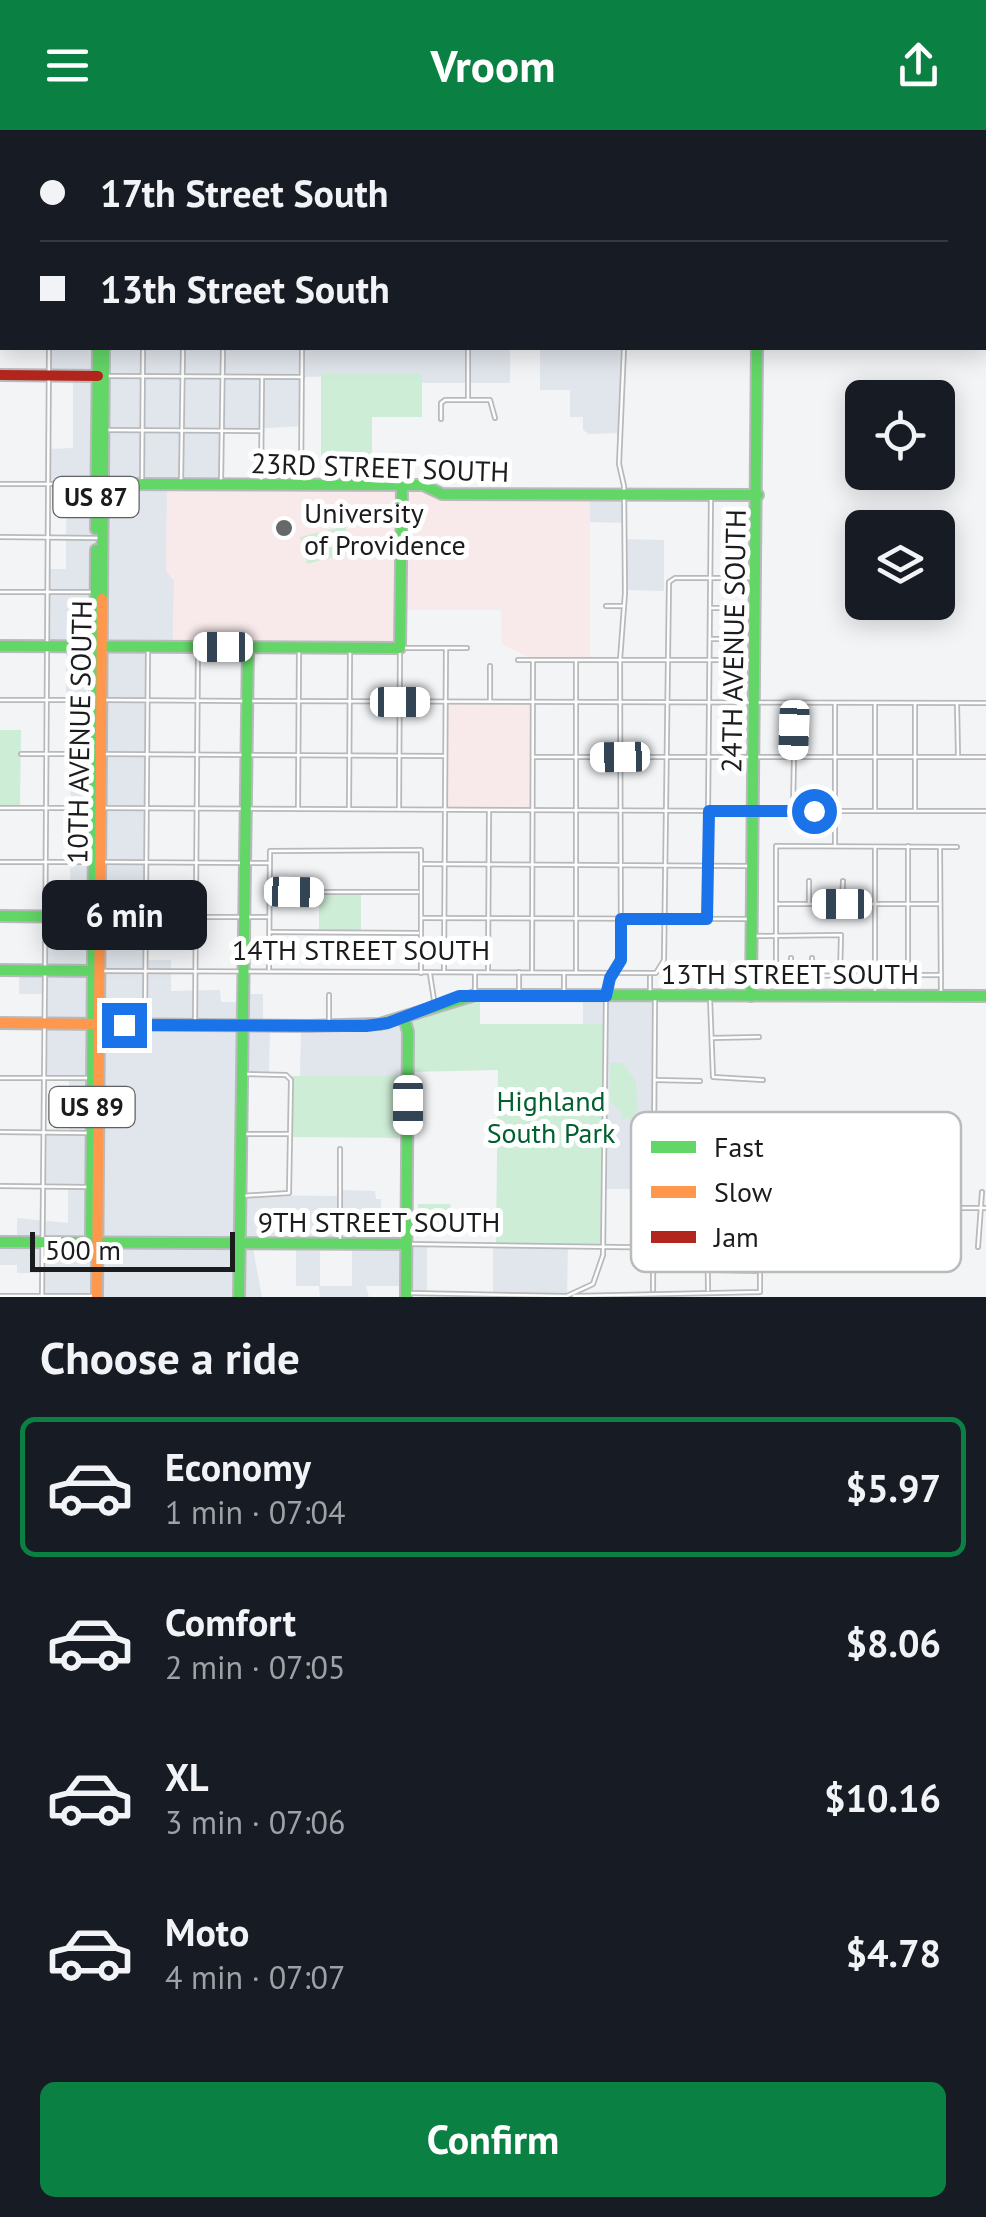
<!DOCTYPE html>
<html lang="en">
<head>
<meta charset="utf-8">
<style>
  :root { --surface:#171b24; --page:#242831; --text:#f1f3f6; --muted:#9ea1a6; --line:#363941; --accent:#0b8043 }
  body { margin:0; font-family:"PT Sans",sans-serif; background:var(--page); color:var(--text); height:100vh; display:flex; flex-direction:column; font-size:38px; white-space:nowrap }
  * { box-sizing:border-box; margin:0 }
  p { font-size:32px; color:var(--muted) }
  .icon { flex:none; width:55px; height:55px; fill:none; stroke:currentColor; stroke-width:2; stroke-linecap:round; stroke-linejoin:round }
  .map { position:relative; height:1167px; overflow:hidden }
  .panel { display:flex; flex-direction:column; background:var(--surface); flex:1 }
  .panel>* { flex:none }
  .hud { position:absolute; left:0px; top:0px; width:988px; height:220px; box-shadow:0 5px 25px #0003; display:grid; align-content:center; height:220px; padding:0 40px; background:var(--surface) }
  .controls { position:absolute; left:845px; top:250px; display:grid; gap:20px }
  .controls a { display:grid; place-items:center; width:110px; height:110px; border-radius:15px; background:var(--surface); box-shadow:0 5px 25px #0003; font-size:50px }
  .scale { position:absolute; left:30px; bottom:25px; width:205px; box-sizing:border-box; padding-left:10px; border:5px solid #1a1c1d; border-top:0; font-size:28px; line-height:35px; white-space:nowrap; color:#1a1c1d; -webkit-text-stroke:8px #fff; paint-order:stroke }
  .end { position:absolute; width:45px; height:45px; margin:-22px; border:12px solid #1a73e8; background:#fff; box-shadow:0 0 0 5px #fff }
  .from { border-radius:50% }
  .bubble { position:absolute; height:70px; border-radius:15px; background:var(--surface); box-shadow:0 5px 25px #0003; font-size:32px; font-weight:700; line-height:70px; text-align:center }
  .car { position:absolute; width:30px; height:60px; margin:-30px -15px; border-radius:12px; box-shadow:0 0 8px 2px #0007; background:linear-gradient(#fff 24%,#345 0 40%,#fff 0 76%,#345 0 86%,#fff 0) }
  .hud b { display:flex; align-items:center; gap:35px; height:95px; font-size:38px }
  .hud b+b { border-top:2px solid var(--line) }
  .hud i { width:25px; height:25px; background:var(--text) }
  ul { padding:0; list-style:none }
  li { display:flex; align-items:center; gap:30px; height:140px; margin:0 20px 15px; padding:0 20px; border:5px solid transparent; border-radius:15px }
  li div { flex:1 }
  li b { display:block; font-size:38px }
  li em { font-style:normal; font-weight:700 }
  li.current { border-color:var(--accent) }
  li>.icon { width:90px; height:90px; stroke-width:1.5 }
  h2 { padding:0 40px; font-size:45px; line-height:120px }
  .button { display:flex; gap:20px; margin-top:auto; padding:20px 40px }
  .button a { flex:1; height:115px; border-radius:15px; background:var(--accent); color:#fff; font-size:40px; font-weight:700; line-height:115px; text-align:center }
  header { display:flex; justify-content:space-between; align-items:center; height:130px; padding:0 40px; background:var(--accent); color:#fff; font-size:45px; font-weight:700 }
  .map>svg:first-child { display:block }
</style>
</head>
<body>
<header><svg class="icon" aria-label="menu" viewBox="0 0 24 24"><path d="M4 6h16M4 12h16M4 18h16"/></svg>Vroom<svg class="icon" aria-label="share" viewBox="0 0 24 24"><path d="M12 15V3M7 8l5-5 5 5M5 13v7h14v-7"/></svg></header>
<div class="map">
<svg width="986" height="1167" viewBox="0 0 986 1167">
  <rect width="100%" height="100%" fill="#f2f4f6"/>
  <g fill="#e1e6ec" fill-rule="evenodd">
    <rect x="106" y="0" width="321" height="2"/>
    <path d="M49,218H98L95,570H66V517L47,516V439H66V408L67,358L65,354H48L49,319L73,318V246H49Z"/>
    <path d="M104,218H510V253H422L421,244L302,247L301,296L223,301L221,355L174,451L173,516H149L146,830H171V861L220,860L221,872H245V864H263V895L270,896L269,944H241L240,1065L340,1066V1060L375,1061L376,1069H381V1113L427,1114V1164L406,1163L405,1156H366L369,1167H320L319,1156H296V1113H252L262,1167H97ZM320,1114H352V1156H320Z"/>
    <path d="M540,218H624L620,303L589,304L583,300V287H570V260H540Z"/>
    <path d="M590,365H624V393L590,392Z"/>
    <path d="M624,409L664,410V461L625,460Z"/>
    <path d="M71,624H94L91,1167L42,1166V1143H17V1135H0V1112H17V1088L68,1093V1058L43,1057V1002H69V949L44,948V864H19V841L44,840L45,776L70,775Z"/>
    <path d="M583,865L655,866L654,1059H604L605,894H583Z"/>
    <path d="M404,887L408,946H300L301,896H366Z"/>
    <path d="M493,1114H568L567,1165L596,1167L493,1165Z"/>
  </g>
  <g fill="#f8eaea">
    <path d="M167,355H423L436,362L590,365V530H533L502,514L501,480H401L400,518L173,516L174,451L166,441Z"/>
    <path d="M445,572L533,573V681L445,680Z"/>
  </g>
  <g fill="#ceedd7">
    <path d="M321,244H422V287H372V330H321Z"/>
    <path d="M345,396L352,422L307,434L300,407Z"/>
    <path d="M0,600H21L20,678H0Z"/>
    <rect x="319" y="762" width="42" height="41"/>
    <path d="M480,865V894H606L603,1114H496L498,940L408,942L404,887L435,872Z"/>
    <path d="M610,933H622L636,951L638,988L621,989V981L610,971Z"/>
    <path d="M289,946H408V1008L290,1007Z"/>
    <path d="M418,1074H451L443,1100L417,1108Z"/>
  </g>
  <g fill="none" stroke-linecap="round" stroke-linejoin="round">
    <defs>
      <g id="street">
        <path d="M165,0V2"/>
        <path d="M328,0V2"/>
        <path d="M51,2V0"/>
        <path d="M308,2L310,0"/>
        <path d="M527,2V0"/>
        <path d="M760,2V0"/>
        <path d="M985,30H986"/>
        <path d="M0,39V0"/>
        <path d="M0,137L2,138"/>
        <path d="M985,203H986"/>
        <path d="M468,218V268"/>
        <path d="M109,246L302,247"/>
        <path d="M441,289V273L445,270H490L495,288"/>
        <path d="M108,300L261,301"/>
        <path d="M142,353L143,218"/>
        <path d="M181,353L183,218"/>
        <path d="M221,353L223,218"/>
        <path d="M0,354H93"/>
        <path d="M261,354L262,247"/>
        <path d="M301,354L302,218"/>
        <path d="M0,407L98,408"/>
        <path d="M0,462H93"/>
        <path d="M606,476H623"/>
        <path d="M712,478H732"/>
        <path d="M711,509H732"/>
        <path d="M518,530H751"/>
        <path d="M0,570H93"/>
        <path d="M106,570L243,571"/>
        <path d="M251,571L986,573"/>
        <path d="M490,571V536"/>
        <path d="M835,573V715"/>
        <path d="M957,573L958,625"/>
        <path d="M21,624H89"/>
        <path d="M102,624L445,626"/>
        <path d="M533,627H750"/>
        <path d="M758,627H986"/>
        <path d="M0,678H88"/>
        <path d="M101,678L748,681"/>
        <path d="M298,678L299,521"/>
        <path d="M349,679L350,522"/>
        <path d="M399,679L400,518H467"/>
        <path d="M915,679V573"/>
        <path d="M793,680L795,573"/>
        <path d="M875,680V573"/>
        <path d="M756,681H986"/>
        <path d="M875,718V865"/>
        <path d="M940,718L941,865"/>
        <path d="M0,732H88"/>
        <path d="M101,732L268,733"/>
        <path d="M422,734L749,736"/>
        <path d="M271,762H418"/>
        <path d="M809,772V751"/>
        <path d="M842,772L843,751"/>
        <path d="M778,774H940"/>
        <path d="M101,787H268"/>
        <path d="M422,788L749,789"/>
        <path d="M707,789L711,365"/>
        <path d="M271,802L418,803"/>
        <path d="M753,806L841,805L840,845"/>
        <path d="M791,828V844"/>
        <path d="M812,828V843"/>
        <path d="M45,836L49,218"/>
        <path d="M269,839L270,721L421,720V843"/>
        <path d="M101,841L656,843L664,830L669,452L675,448H758"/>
        <path d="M444,841L446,518"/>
        <path d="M488,841L489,681"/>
        <path d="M532,841L533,530"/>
        <path d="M576,841V530"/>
        <path d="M475,843V864"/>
        <path d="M908,843V716"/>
        <path d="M430,844L434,870"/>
        <path d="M776,845V716L957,717"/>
        <path d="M761,846L941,845"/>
        <path d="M650,847V864"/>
        <path d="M519,864V842"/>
        <path d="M564,864V843"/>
        <path d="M710,868L713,947L763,950"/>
        <path d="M145,890L148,518"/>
        <path d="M195,894L198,517"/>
        <path d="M329,895V865"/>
        <path d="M712,908L759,907"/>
        <path d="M0,948H88"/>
        <path d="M656,950L700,951"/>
        <path d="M656,991H763L773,987"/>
        <path d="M0,1002L88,1003"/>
        <path d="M241,1004H288"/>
        <path d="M0,1056L88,1057"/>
        <path d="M241,1066L289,1063L291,950L286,945L244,944"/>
        <path d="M634,1075L707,1076L708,1160"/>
        <path d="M940,1078H986"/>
        <path d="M340,1112V1019"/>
        <path d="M408,1114L758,1119"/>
        <path d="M978,1117L982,1062"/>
        <path d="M653,1160L655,868"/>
        <path d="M409,1163L566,1166"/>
        <path d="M0,1166H93"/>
        <path d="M567,1166L593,1154L603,1125L606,865L610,847L621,829L620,530L625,463L624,356L619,334L624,218"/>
        <path d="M574,1166L760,1162V1141L674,1139"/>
        <path d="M42,1167L45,844"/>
      </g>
      <g id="fast">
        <path d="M106,0V2"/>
        <path d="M101,354L423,355L442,364L758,365"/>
        <path d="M96,399L98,218"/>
        <path d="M102,469L104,218"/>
        <path d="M0,516L400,518L402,356"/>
        <path d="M0,786L95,787"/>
        <path d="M0,840L95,841"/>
        <path d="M751,866L757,218"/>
        <path d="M404,887L408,902L406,1167"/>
        <path d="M307,896L380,894L475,865L986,866"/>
        <path d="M91,1104L96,420"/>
        <path d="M0,1112L407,1114"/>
        <path d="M239,1167L248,517"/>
      </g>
      <g id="slow">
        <path d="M99,0V2"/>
        <path d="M0,192H2"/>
        <path d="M0,893L307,896"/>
        <path d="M97,1167L102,469"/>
      </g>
      <path id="jam" d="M0,245L98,246"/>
    </defs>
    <use href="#street" stroke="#b8b9bb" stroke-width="6"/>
    <use href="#fast" stroke="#b8b9bb" stroke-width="14"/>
    <use href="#slow" stroke="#b8b9bb" stroke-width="14"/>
    <use href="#jam" stroke="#b8b9bb" stroke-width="14"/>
    <use href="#street" stroke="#fdfdfe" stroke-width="2.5"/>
    <use href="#fast" stroke="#63d668" stroke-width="10"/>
    <use href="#slow" stroke="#ff974d" stroke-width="10"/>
    <use href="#jam" stroke="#b3261e" stroke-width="10"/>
  </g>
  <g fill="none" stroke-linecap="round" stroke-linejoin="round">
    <path stroke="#1a73e8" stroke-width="12" d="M124,895L366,896L388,893L459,866H606L610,848L621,830V789H707L709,681H814"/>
  </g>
  <circle fill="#666869" stroke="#fff" stroke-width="4" cx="284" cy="398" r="10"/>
  <g text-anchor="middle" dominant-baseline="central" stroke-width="10" stroke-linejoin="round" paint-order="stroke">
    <g fill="#fff" stroke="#5f6061" stroke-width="2.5">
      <rect x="53.5" y="347" width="85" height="40" rx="8"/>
      <rect x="49.5" y="957" width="85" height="40" rx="8"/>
    </g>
    <g font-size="25" font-weight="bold" fill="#1a1c1d">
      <text x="96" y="367">US 87</text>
      <text x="92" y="977">US 89</text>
    </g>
    <g font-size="28" fill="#1a1c1d" stroke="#fff">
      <text transform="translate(380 337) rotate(2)">23RD STREET SOUTH</text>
      <text transform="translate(733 511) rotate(-89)">24TH AVENUE SOUTH</text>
      <text transform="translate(79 602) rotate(-89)">10TH AVENUE SOUTH</text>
      <text x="361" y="819">14TH STREET SOUTH</text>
      <text x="790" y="843">13TH STREET SOUTH</text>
      <text x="379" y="1091">9TH STREET SOUTH</text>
    </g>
    <g font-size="28" fill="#1a1c1d" stroke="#fff" text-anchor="start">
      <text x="304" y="382">University<tspan x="304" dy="32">of Providence</tspan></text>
    </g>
    <g font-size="28" fill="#00602e" stroke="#fff">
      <text x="551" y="970">Highland<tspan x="551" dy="32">South Park</tspan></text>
    </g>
  </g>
  <rect x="631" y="982" width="330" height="160" rx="15" fill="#fff" stroke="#babbbb" stroke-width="2.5"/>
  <rect x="651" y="1011" width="45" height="12" fill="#63d668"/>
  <rect x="651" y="1056" width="45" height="12" fill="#ff974d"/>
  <rect x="651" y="1101" width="45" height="12" fill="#b3261e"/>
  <g font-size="28" fill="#1a1c1d">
    <text x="714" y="1027">Fast</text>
    <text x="714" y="1072">Slow</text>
    <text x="714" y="1117">Jam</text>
  </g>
</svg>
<div class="controls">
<a><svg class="icon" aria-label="locate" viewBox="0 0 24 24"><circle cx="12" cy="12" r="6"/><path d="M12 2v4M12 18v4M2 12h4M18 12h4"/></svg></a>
<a><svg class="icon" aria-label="layers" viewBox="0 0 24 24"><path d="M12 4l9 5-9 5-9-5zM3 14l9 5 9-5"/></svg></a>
</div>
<div class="scale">500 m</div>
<i class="end from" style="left:814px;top:681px"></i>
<i class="end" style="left:124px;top:895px"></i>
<div class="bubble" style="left:42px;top:750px;width:165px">6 min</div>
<i class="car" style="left:223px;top:517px;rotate:270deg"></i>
<i class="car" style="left:400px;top:572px;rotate:90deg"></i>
<i class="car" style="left:794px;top:600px;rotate:182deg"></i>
<i class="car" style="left:620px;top:627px;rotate:269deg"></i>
<i class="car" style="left:294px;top:762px;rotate:91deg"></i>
<i class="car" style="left:842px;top:774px;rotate:270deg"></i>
<i class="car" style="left:408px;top:975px;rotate:180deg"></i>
<div class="hud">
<b><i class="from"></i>17th Street South</b>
<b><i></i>13th Street South</b>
</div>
</div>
<section class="panel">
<h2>Choose a ride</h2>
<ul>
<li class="current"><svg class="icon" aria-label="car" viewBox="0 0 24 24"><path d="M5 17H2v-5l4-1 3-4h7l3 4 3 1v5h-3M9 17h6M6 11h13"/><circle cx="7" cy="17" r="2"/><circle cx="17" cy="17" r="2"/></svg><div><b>Economy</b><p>1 min · 07:04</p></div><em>$5.97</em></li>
<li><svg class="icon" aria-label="car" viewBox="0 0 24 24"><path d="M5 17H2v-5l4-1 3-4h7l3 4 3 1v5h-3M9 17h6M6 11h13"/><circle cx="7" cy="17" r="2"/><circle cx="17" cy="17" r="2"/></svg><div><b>Comfort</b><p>2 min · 07:05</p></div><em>$8.06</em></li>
<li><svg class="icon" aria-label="car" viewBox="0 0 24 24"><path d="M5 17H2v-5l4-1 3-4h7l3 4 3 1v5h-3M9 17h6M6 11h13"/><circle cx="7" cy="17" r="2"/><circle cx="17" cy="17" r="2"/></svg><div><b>XL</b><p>3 min · 07:06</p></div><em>$10.16</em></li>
<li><svg class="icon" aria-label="car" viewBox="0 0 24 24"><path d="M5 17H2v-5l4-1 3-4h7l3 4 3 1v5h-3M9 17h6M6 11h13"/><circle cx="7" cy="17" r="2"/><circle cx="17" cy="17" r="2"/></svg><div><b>Moto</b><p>4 min · 07:07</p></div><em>$4.78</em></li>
</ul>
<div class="button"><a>Confirm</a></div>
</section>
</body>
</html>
